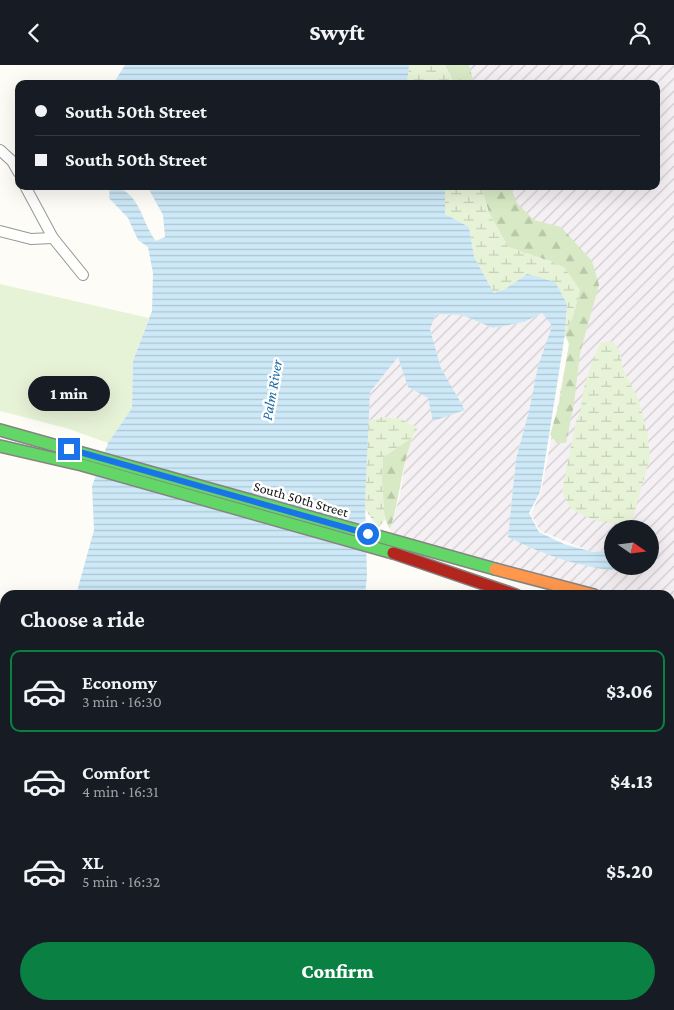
<!DOCTYPE html>
<html lang="en">
<head>
<meta charset="utf-8">
<style>
  :root { --surface:#171b24; --page:#242831; --text:#f1f3f6; --muted:#9ea1a6; --line:#363941; --accent:#0b8043 }
  body { margin:0; font-family:"Crimson Pro",serif; background:var(--page); color:var(--text); height:100vh; display:flex; flex-direction:column; font-size:19px; white-space:nowrap }
  * { box-sizing:border-box; margin:0 }
  p { font-size:16px; color:var(--muted) }
  .icon { flex:none; width:28px; height:28px; fill:none; stroke:currentColor; stroke-width:2; stroke-linecap:round; stroke-linejoin:round }
  .map { position:relative; flex:1; overflow:hidden }
  .sheet { position:absolute; left:0px; top:525px; width:675px; height:420px; display:flex; flex-direction:column; background:var(--surface); border-radius:15px 15px 0 0; box-shadow:0 5px 20px #0002 }
  .sheet>* { flex:none }
  .banner { position:absolute; left:15px; top:15px; width:645px; height:110px; border-radius:10px; box-shadow:0 5px 20px #0002; display:grid; align-content:center; height:110px; padding:0 20px; background:var(--surface) }
  .needle { width:32px; rotate:104deg }
  .controls { position:absolute; left:604px; top:455px; display:grid; gap:10px }
  .controls a { display:grid; place-items:center; width:55px; height:55px; border-radius:50%; background:var(--surface); box-shadow:0 5px 20px #0002; font-size:25px }
  .end { position:absolute; width:22px; height:22px; margin:-11px; border:6px solid #1a73e8; background:#fff; box-shadow:0 0 0 2px #fff }
  .from { border-radius:50% }
  .bubble { position:absolute; height:35px; border-radius:18px; background:var(--surface); box-shadow:0 5px 20px #0002; font-size:16px; font-weight:800; line-height:35px; text-align:center }
  .banner b { display:flex; align-items:center; gap:18px; height:48px; font-size:19px }
  .banner b+b { border-top:1px solid var(--line) }
  .banner i { width:12px; height:12px; background:var(--text) }
  ul { padding:0; list-style:none }
  li { display:flex; align-items:center; gap:15px; height:82px; margin:0 10px 8px; padding:0 10px; border:2px solid transparent; border-radius:10px }
  li div { flex:1 }
  li b { display:block; font-size:19px }
  li em { font-style:normal; font-weight:800 }
  li.selected { border-color:var(--accent) }
  li>.icon { width:45px; height:45px; stroke-width:1.5 }
  h2 { padding:0 20px; font-size:22px; line-height:60px }
  .button { display:flex; gap:10px; margin-top:auto; padding:10px 20px }
  .button a { flex:1; height:58px; border-radius:30px; background:var(--accent); color:#fff; font-size:20px; font-weight:800; line-height:58px; text-align:center }
  header { display:flex; justify-content:space-between; align-items:center; height:65px; padding:0 20px; background:var(--surface); font-size:22px; font-weight:800 }
  .map>svg:first-child { display:block }
</style>
</head>
<body>
<header><svg class="icon" aria-label="back" viewBox="0 0 24 24"><path d="M15 5l-7 7 7 7"/></svg>Swyft<svg class="icon" aria-label="person" viewBox="0 0 24 24"><circle cx="12" cy="8" r="4"/><path d="M4 21q1-7 8-7t8 7"/></svg></header>
<div class="map">
<svg width="674" height="945" viewBox="0 0 674 945">
  <defs>
    <pattern id="industrial-furrows" width="10" height="10" patternUnits="userSpaceOnUse" patternTransform="scale(1.25)"><rect width="10" height="10" fill="#f5f0f3"/><path d="M-1 1l2-2M0 10L10 0M9 11l2-2" fill="none" stroke="#d1cdcf"/></pattern>
    <pattern id="grass-dots" width="8" height="8" patternUnits="userSpaceOnUse" patternTransform="scale(1.25)"><rect width="8" height="8" fill="#e7f3d7"/><path d="M2 2h.1M6 6h.1" fill="none" stroke="#c5cfb8" stroke-width="1.8" stroke-linecap="round"/></pattern>
    <pattern id="forest-firs" width="22" height="20" patternUnits="userSpaceOnUse" patternTransform="scale(1.25)"><rect width="22" height="20" fill="#d8eac5"/><path d="M5 1l3.5 6h-7zM16 11l3.5 6h-7z" fill="#b8c8a8"/></pattern>
    <pattern id="wetland-marsh" width="20" height="14" patternUnits="userSpaceOnUse" patternTransform="scale(1.25)"><rect width="20" height="14" fill="#e7f3d7"/><path d="M1 5h8M5 5V1M11 12h8M15 12V8" fill="none" stroke="#c5cfb8"/></pattern>
    <pattern id="water-rules" width="6" height="5" patternUnits="userSpaceOnUse" patternTransform="scale(1.25)"><rect width="6" height="5" fill="#cde8f7"/><path d="M0 2.5h6" fill="none" stroke="#afc6d3"/></pattern>
  </defs>
  <rect width="100%" height="100%" fill="#fdfcf7"/>
  <path fill="url(#industrial-furrows)" d="M448,0H674V553L670,552V530H581L397,483L390,464L400,430L407,386L418,363L401,354L382,352L368,356L370,327L398,291L408,322L428,333L465,345L441,303L430,264L436,249L462,250L493,263L524,257L542,248L552,261L538,301L529,346L516,394L508,472L619,505L622,501H650V464H612V484L592,487L540,466L531,449L541,427L577,239L506,174L483,121H656V19H453Z"/>
  <path fill="url(#grass-dots)" d="M670,595L674,596V945H543L545,940H670Z"/>
  <g fill="url(#forest-firs)">
    <path d="M445,0H469L474,19H452L451,10Z"/>
    <path d="M481,121H510L517,138L534,155L561,162L592,196L599,220L580,288L574,339L566,378H557L550,370L559,339L569,279L565,269L574,248L553,197L508,182L489,148Z"/>
    <path d="M413,372C401,401 400,434 390,464C378,444 381,415 383,392Z"/>
    <path d="M484,940H537L535,945H474Z"/>
  </g>
  <g fill="url(#wetland-marsh)">
    <path d="M409,0H445L451,10L452,19H407Z"/>
    <path d="M445,121H481L489,148L508,182L564,202L580,225L574,248L565,269L567,239L527,209L505,224L494,228L474,192L469,162L445,149Z"/>
    <path d="M612,276L620,286L623,304L639,336L648,371L650,392L632,456C614,462 591,456 575,446C568,442 565,433 562,426L576,356C583,345 581,335 584,323C588,307 593,293 600,278Z"/>
    <path d="M382,352L401,354L418,363L413,372L383,392L382,414L385,455L378,463L365,444V434L368,356Z"/>
    <path d="M226,940H484L474,945H225Z"/>
  </g>
  <path fill="#e7f3d7" d="M0,219L149,253L133,296L132,343L108,378L66,363L0,346Z"/>
  <g fill="url(#water-rules)">
    <path d="M125,0H409L407,19H113Z"/>
    <path d="M110,121C141,125 140,156 156,176L165,172L163,150L147,121H445V149L469,162L474,192L494,228L505,224L527,209L555,217L567,239L565,269L540,427L529,448L539,467L564,479L593,487L612,485V501H621L618,506C579,502 543,490 508,472L516,394L529,346L538,301L552,261L542,248L524,257L493,263L462,250L436,249L430,264L441,303L465,345L433,356L428,333L408,322L398,292L370,327L365,436L367,511L365,530H76L94,465L92,421L108,378L132,343L133,296L152,246L153,208L148,182L138,175L128,153L109,133Z"/>
    <path d="M5,823V940H226L225,945H0V824Z"/>
  </g>
  <g fill="none" stroke-linecap="round" stroke-linejoin="round">
    <defs>
      <g id="street">
        <path d="M0,85L12,96L19,108"/>
        <path d="M25,121L53,173L83,210"/>
        <path d="M0,166L31,174L53,173"/>
        <path d="M541,945L543,940"/>
      </g>
      <g id="fast">
        <path d="M0,365L495,504"/>
        <path d="M0,381L82,400L393,488"/>
        <path d="M670,550L674,551"/>
      </g>
      <g id="slow">
        <path d="M495,504L594,530"/>
        <path d="M670,579L674,580"/>
      </g>
      <path id="jam" d="M393,488L516,530"/>
    </defs>
    <use href="#street" stroke="#979795" stroke-width="12"/>
    <use href="#fast" stroke="#858482" stroke-width="14"/>
    <use href="#slow" stroke="#858482" stroke-width="14"/>
    <use href="#jam" stroke="#858482" stroke-width="14"/>
    <use href="#street" stroke="#fffffe" stroke-width="10"/>
    <use href="#fast" stroke="#63d668" stroke-width="11"/>
    <use href="#slow" stroke="#ff974d" stroke-width="11"/>
    <use href="#jam" stroke="#b3261e" stroke-width="11"/>
  </g>
  <g fill="none" stroke-linecap="round" stroke-linejoin="round">
    <path stroke="#1a73e8" stroke-width="6" d="M69,384L368,469"/>
  </g>
  <g text-anchor="middle" dominant-baseline="central" stroke-width="5" stroke-linejoin="round" paint-order="stroke">
    <g font-size="14" fill="#111" stroke="#fff">
      <text transform="translate(301 434) rotate(16)">South 50th Street</text>
    </g>
    <g font-size="15" font-style="italic" fill="#1768a6" stroke="#fff">
      <text transform="translate(272 325) rotate(-80)">Palm River</text>
    </g>
  </g>
</svg>
<div class="controls">
<a><svg class="needle" viewBox="-14 -14 28 28"><path d="M0-13l5 13h-10z" fill="#e53935"/><path d="M0 13l5-13h-10z" fill="#9ea1a6"/></svg></a>
</div>
<i class="end from" style="left:368px;top:469px"></i>
<i class="end" style="left:69px;top:384px"></i>
<div class="bubble" style="left:28px;top:311px;width:82px">1 min</div>
<div class="banner">
<b><i class="from"></i>South 50th Street</b>
<b><i></i>South 50th Street</b>
</div>
<section class="sheet">
<h2>Choose a ride</h2>
<ul>
<li class="selected"><svg class="icon" aria-label="car" viewBox="0 0 24 24"><path d="M5 17H2v-5l4-1 3-4h7l3 4 3 1v5h-3M9 17h6M6 11h13"/><circle cx="7" cy="17" r="2"/><circle cx="17" cy="17" r="2"/></svg><div><b>Economy</b><p>3 min · 16:30</p></div><em>$3.06</em></li>
<li><svg class="icon" aria-label="car" viewBox="0 0 24 24"><path d="M5 17H2v-5l4-1 3-4h7l3 4 3 1v5h-3M9 17h6M6 11h13"/><circle cx="7" cy="17" r="2"/><circle cx="17" cy="17" r="2"/></svg><div><b>Comfort</b><p>4 min · 16:31</p></div><em>$4.13</em></li>
<li><svg class="icon" aria-label="car" viewBox="0 0 24 24"><path d="M5 17H2v-5l4-1 3-4h7l3 4 3 1v5h-3M9 17h6M6 11h13"/><circle cx="7" cy="17" r="2"/><circle cx="17" cy="17" r="2"/></svg><div><b>XL</b><p>5 min · 16:32</p></div><em>$5.20</em></li>
</ul>
<div class="button"><a>Confirm</a></div>
</section>
</div>
</body>
</html>
